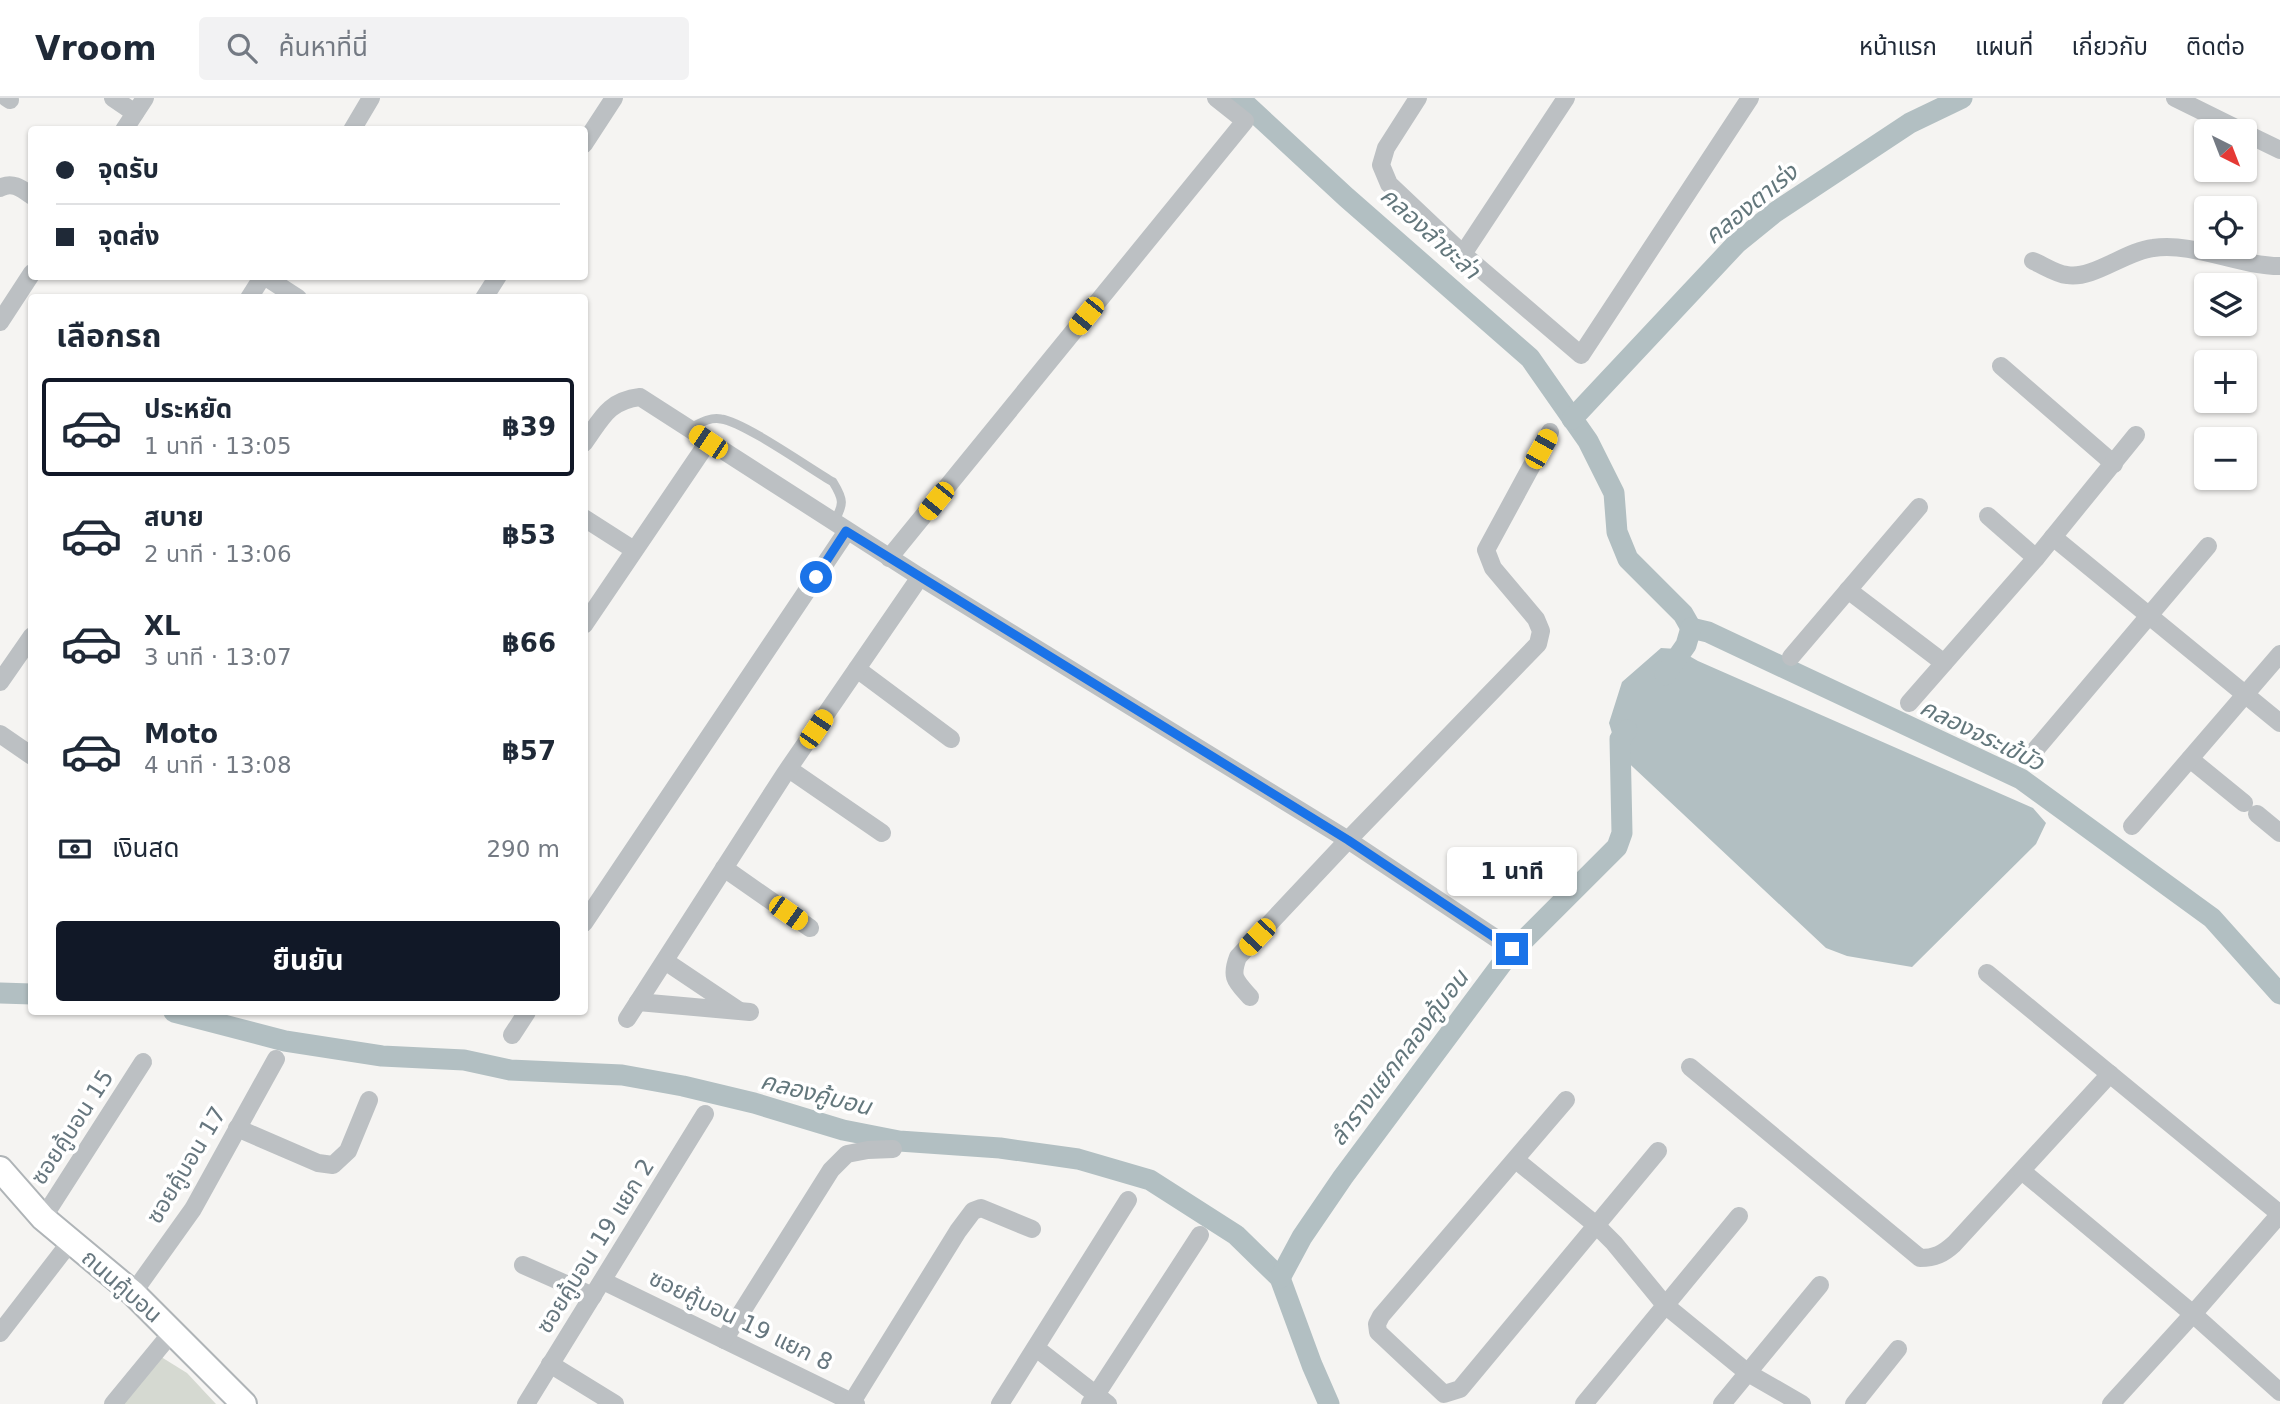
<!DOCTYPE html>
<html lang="th">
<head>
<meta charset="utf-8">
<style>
  :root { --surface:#fff; --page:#f2f2f3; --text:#1f2937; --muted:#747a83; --line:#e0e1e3; --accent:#111827 }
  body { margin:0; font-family:"DejaVu Sans","Noto Sans Thai",sans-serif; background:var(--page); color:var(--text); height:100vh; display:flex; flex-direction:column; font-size:26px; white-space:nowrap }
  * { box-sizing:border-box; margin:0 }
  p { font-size:23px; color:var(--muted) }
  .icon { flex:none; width:38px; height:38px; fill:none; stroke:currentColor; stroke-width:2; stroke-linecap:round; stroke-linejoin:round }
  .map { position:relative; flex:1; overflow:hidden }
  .drawer { position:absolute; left:28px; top:196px; width:560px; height:721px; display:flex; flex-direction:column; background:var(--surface); border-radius:7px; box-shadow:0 2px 5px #0004 }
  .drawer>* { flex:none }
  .banner { position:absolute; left:28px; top:28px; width:560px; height:154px; border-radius:7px; box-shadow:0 2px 5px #0004; display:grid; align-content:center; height:154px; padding:0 28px; background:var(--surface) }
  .needle { width:46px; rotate:138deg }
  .fabs { position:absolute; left:2194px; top:21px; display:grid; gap:14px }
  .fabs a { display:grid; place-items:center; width:63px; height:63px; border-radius:7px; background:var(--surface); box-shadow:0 2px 5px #0004; font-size:35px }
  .end { position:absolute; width:32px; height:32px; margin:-16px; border:9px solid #1a73e8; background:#fff; box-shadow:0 0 0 4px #fff }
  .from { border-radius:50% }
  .bubble { position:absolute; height:49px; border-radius:7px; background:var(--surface); box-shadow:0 2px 5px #0004; font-size:23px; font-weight:700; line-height:49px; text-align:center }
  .car { position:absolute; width:21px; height:42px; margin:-21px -10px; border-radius:9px; box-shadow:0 0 5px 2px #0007; background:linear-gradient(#f5c518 24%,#345 0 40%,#f5c518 0 76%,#345 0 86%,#f5c518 0) }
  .banner b { display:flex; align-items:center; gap:24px; height:66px; font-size:26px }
  .banner b+b { border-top:2px solid var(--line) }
  .banner i { width:18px; height:18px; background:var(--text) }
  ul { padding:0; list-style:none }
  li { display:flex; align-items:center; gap:21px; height:98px; margin:0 14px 10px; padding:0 14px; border:4px solid transparent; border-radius:7px }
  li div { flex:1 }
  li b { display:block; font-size:26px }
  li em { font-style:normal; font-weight:700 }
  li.selected { border-color:var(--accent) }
  li>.icon { width:63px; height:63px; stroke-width:1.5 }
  h2 { padding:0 28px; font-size:32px; line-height:84px }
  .pay { display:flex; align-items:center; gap:18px; height:77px; padding:0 28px; font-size:26px }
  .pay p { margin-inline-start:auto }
  .cta { display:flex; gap:14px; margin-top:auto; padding:14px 28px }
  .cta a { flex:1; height:80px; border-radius:7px; background:var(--accent); color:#fff; font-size:28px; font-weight:700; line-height:80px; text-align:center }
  header { display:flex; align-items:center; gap:42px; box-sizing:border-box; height:98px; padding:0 35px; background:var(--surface); border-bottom:2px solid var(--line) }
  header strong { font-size:33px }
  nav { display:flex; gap:38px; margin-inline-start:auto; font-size:24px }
  .search { width:490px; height:63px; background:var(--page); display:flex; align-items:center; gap:18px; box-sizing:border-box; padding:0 24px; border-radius:7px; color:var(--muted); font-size:26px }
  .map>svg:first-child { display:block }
</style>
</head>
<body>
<header>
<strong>Vroom</strong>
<div class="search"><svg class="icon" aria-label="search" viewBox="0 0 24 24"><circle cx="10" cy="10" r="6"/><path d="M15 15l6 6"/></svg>ค้นหาที่นี่</div>
<nav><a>หน้าแรก</a><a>แผนที่</a><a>เกี่ยวกับ</a><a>ติดต่อ</a></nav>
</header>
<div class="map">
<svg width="2280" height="1306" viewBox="0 0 2280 1306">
  <rect width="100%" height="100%" fill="#f5f4f2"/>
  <path fill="#d5d9d1" d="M158,1257L187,1275L216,1306H123Z"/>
  <path fill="#b2bfc2" d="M1661,550L1677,551L1698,563L2033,710L2046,725L2036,746L1912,869L1847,858L1826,850L1618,655L1609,625L1622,584Z"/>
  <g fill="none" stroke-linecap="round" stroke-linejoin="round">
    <g stroke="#b2bfc2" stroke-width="21">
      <path d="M1239,0L1346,99L1530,260L1588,343L1614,395L1617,434L1628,461L1683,516L1691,530"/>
      <path d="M1572,321L1737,145L1774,115L1910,25L1962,0"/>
      <path d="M1691,530L1708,534L2021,681L2212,820L2280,896"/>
      <path d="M1665,577L1686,547L1691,530"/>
      <path d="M0,895L32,896"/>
      <path d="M174,914L285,943L382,958L464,962L510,972L622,977L683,988L754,1005L843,1032L899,1043L1000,1050L1078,1061L1150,1082L1236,1137L1280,1180L1312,1267L1329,1306"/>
      <path d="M1280,1180L1302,1139L1343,1079L1506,860L1617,749L1622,735L1620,641L1627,632"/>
    </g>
    <defs>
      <path id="secondary" d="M0,1071L43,1120L133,1195L244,1306"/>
    </defs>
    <use href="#secondary" stroke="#afb4b7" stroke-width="28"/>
    <path stroke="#bcc0c3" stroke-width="9" d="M690,330C700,325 710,319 721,321C744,324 809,370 833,384C844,402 844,406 834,424"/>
    <g stroke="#bcc0c3" stroke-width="18">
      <path d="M7,0L10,2"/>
      <path d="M113,0L135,15"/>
      <path d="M1418,0L1386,50L1381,67L1389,86L1463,156L1581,257L1750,0"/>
      <path d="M2175,0L2242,33"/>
      <path d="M124,32L145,0"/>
      <path d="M352,32L371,0"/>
      <path d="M2245,35L2280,52"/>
      <path d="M584,46L614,0"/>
      <path d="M0,90C12,83 21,90 32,98"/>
      <path d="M1463,156L1566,0"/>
      <path d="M2033,163C2043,167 2056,176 2067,177C2092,182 2126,153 2153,150C2195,144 2238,168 2280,168"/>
      <path d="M264,178L298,200"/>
      <path d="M249,200L263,178"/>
      <path d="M484,200L498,178"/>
      <path d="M0,224L32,175"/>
      <path d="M2001,268L2114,366"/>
      <path d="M584,345C602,320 608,303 640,299L920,479L1348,742L1512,851"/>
      <path d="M1988,418L2036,460"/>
      <path d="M584,420L634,452"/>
      <path d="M2053,439L2280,625"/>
      <path d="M889,460L1245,23L1216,0"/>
      <path d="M1848,492L1944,565"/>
      <path d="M584,527L708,344"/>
      <path d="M1791,559L1919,409"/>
      <path d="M857,571L951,641"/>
      <path d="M0,584L32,538"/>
      <path d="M1909,605L2036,460L2136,337"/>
      <path d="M0,636L32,658"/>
      <path d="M2031,657L2208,448"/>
      <path d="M2190,661L2244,705"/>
      <path d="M789,671L882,735"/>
      <path d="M2257,716L2280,735"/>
      <path d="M2132,728L2280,556"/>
      <path d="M724,770L810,830"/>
      <path d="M584,825L847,433"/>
      <path d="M665,863L738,912"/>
      <path d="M1987,875L2280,1116"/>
      <path d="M1250,899C1236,883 1230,880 1238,859L1348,742L1538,546L1541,533L1536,521L1493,470L1486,452L1550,334"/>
      <path d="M638,904L750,914"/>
      <path d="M627,921L784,677L920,479"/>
      <path d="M512,937L527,914"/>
      <path d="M1690,969L1920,1160C1935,1160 1943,1156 1954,1146L2110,976"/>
      <path d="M1566,1002L1381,1218L1377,1226L1378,1234L1444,1296L1460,1291L1658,1053"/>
      <path d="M237,1030L318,1065L333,1067L348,1053L369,1002"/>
      <path d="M1516,1062L1596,1127L1614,1145L1665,1207L1748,1275L1802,1306"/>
      <path d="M2022,1073L2193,1216L2280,1294"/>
      <path d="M43,1120L143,964"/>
      <path d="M523,1167L593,1198"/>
      <path d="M603,1183L856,1306"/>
      <path d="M133,1195L193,1111L276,961"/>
      <path d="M0,1235L71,1143"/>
      <path d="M724,1242L831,1072L847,1056L868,1052L893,1051"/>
      <path d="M1036,1250L1108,1306"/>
      <path d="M550,1266L615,1306"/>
      <path d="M852,1304L958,1133L973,1113L981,1110L1032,1131"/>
      <path d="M113,1306L173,1233"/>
      <path d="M526,1306L705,1016"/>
      <path d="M1000,1306L1128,1102"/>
      <path d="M1090,1306L1200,1137"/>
      <path d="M1584,1306L1739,1118"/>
      <path d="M1722,1306L1820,1187"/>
      <path d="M1854,1306L1898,1251"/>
      <path d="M2111,1306L2193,1216L2280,1116"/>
    </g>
    <use href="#secondary" stroke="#fff" stroke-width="24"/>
  </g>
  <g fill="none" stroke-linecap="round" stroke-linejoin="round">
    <path stroke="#1a73e8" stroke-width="9" d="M816,479L846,433L1348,742L1512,851"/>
  </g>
  <g text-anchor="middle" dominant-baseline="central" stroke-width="7" stroke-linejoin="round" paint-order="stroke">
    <g font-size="23" fill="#67777f" stroke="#fff">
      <text transform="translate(72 1029) rotate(-57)">ซอยคู้บอน 15</text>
      <text transform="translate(186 1067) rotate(-59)">ซอยคู้บอน 17</text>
      <text transform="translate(595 1148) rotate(-58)">ซอยคู้บอน 19 แยก 2</text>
      <text transform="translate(122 1188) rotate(41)">ถนนคู้บอน</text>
      <text transform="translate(741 1222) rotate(26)">ซอยคู้บอน 19 แยก 8</text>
    </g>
    <g font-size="24" font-style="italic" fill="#63777c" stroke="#fff">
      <text transform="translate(1751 106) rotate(-39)">คลองตาเร่ง</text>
      <text transform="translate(1430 135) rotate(42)">คลองลำชะล่า</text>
      <text transform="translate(1982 637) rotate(26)">คลองจระเข้บัว</text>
      <text transform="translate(1399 960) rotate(-53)">ลำรางแยกคลองคู้บอน</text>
      <text transform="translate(816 996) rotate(14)">คลองคู้บอน</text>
    </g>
  </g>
</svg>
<div class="fabs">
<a><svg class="needle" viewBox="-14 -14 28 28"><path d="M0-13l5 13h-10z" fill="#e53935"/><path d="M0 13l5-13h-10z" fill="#747a83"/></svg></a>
<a><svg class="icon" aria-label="locate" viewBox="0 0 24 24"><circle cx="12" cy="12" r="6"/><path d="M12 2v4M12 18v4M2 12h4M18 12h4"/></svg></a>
<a><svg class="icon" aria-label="layers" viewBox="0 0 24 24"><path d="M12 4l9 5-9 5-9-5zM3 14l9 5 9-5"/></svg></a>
<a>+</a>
<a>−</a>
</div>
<i class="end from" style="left:816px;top:479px"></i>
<i class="end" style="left:1512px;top:851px"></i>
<div class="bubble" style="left:1447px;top:749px;width:130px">1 นาที</div>
<i class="car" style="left:1086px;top:218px;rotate:219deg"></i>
<i class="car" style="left:708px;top:344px;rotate:304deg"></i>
<i class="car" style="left:1541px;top:351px;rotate:29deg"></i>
<i class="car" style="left:936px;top:403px;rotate:219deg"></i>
<i class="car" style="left:816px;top:631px;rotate:34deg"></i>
<i class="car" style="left:788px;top:815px;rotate:125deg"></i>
<i class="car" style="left:1257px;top:839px;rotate:223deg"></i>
<div class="banner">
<b><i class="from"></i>จุดรับ</b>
<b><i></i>จุดส่ง</b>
</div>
<section class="drawer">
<h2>เลือกรถ</h2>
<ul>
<li class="selected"><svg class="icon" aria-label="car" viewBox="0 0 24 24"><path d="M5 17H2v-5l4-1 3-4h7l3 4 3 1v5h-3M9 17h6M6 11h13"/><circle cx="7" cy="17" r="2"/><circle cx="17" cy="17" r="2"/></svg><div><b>ประหยัด</b><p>1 นาที · 13:05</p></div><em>฿39</em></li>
<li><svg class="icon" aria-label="car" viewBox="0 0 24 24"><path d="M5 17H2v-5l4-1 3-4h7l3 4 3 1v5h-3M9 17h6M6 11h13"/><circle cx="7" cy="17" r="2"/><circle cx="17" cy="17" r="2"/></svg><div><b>สบาย</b><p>2 นาที · 13:06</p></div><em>฿53</em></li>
<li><svg class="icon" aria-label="car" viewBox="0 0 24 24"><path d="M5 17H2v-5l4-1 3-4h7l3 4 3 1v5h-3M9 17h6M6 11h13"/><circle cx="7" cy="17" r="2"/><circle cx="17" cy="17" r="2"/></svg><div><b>XL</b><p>3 นาที · 13:07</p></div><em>฿66</em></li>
<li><svg class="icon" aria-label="car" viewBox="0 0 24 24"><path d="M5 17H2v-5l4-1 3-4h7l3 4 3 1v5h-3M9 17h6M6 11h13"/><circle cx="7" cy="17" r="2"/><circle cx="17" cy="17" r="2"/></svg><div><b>Moto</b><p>4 นาที · 13:08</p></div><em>฿57</em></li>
</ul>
<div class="pay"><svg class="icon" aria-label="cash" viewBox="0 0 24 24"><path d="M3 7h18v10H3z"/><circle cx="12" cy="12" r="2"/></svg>เงินสด<p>290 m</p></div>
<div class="cta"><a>ยืนยัน</a></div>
</section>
</div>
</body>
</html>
